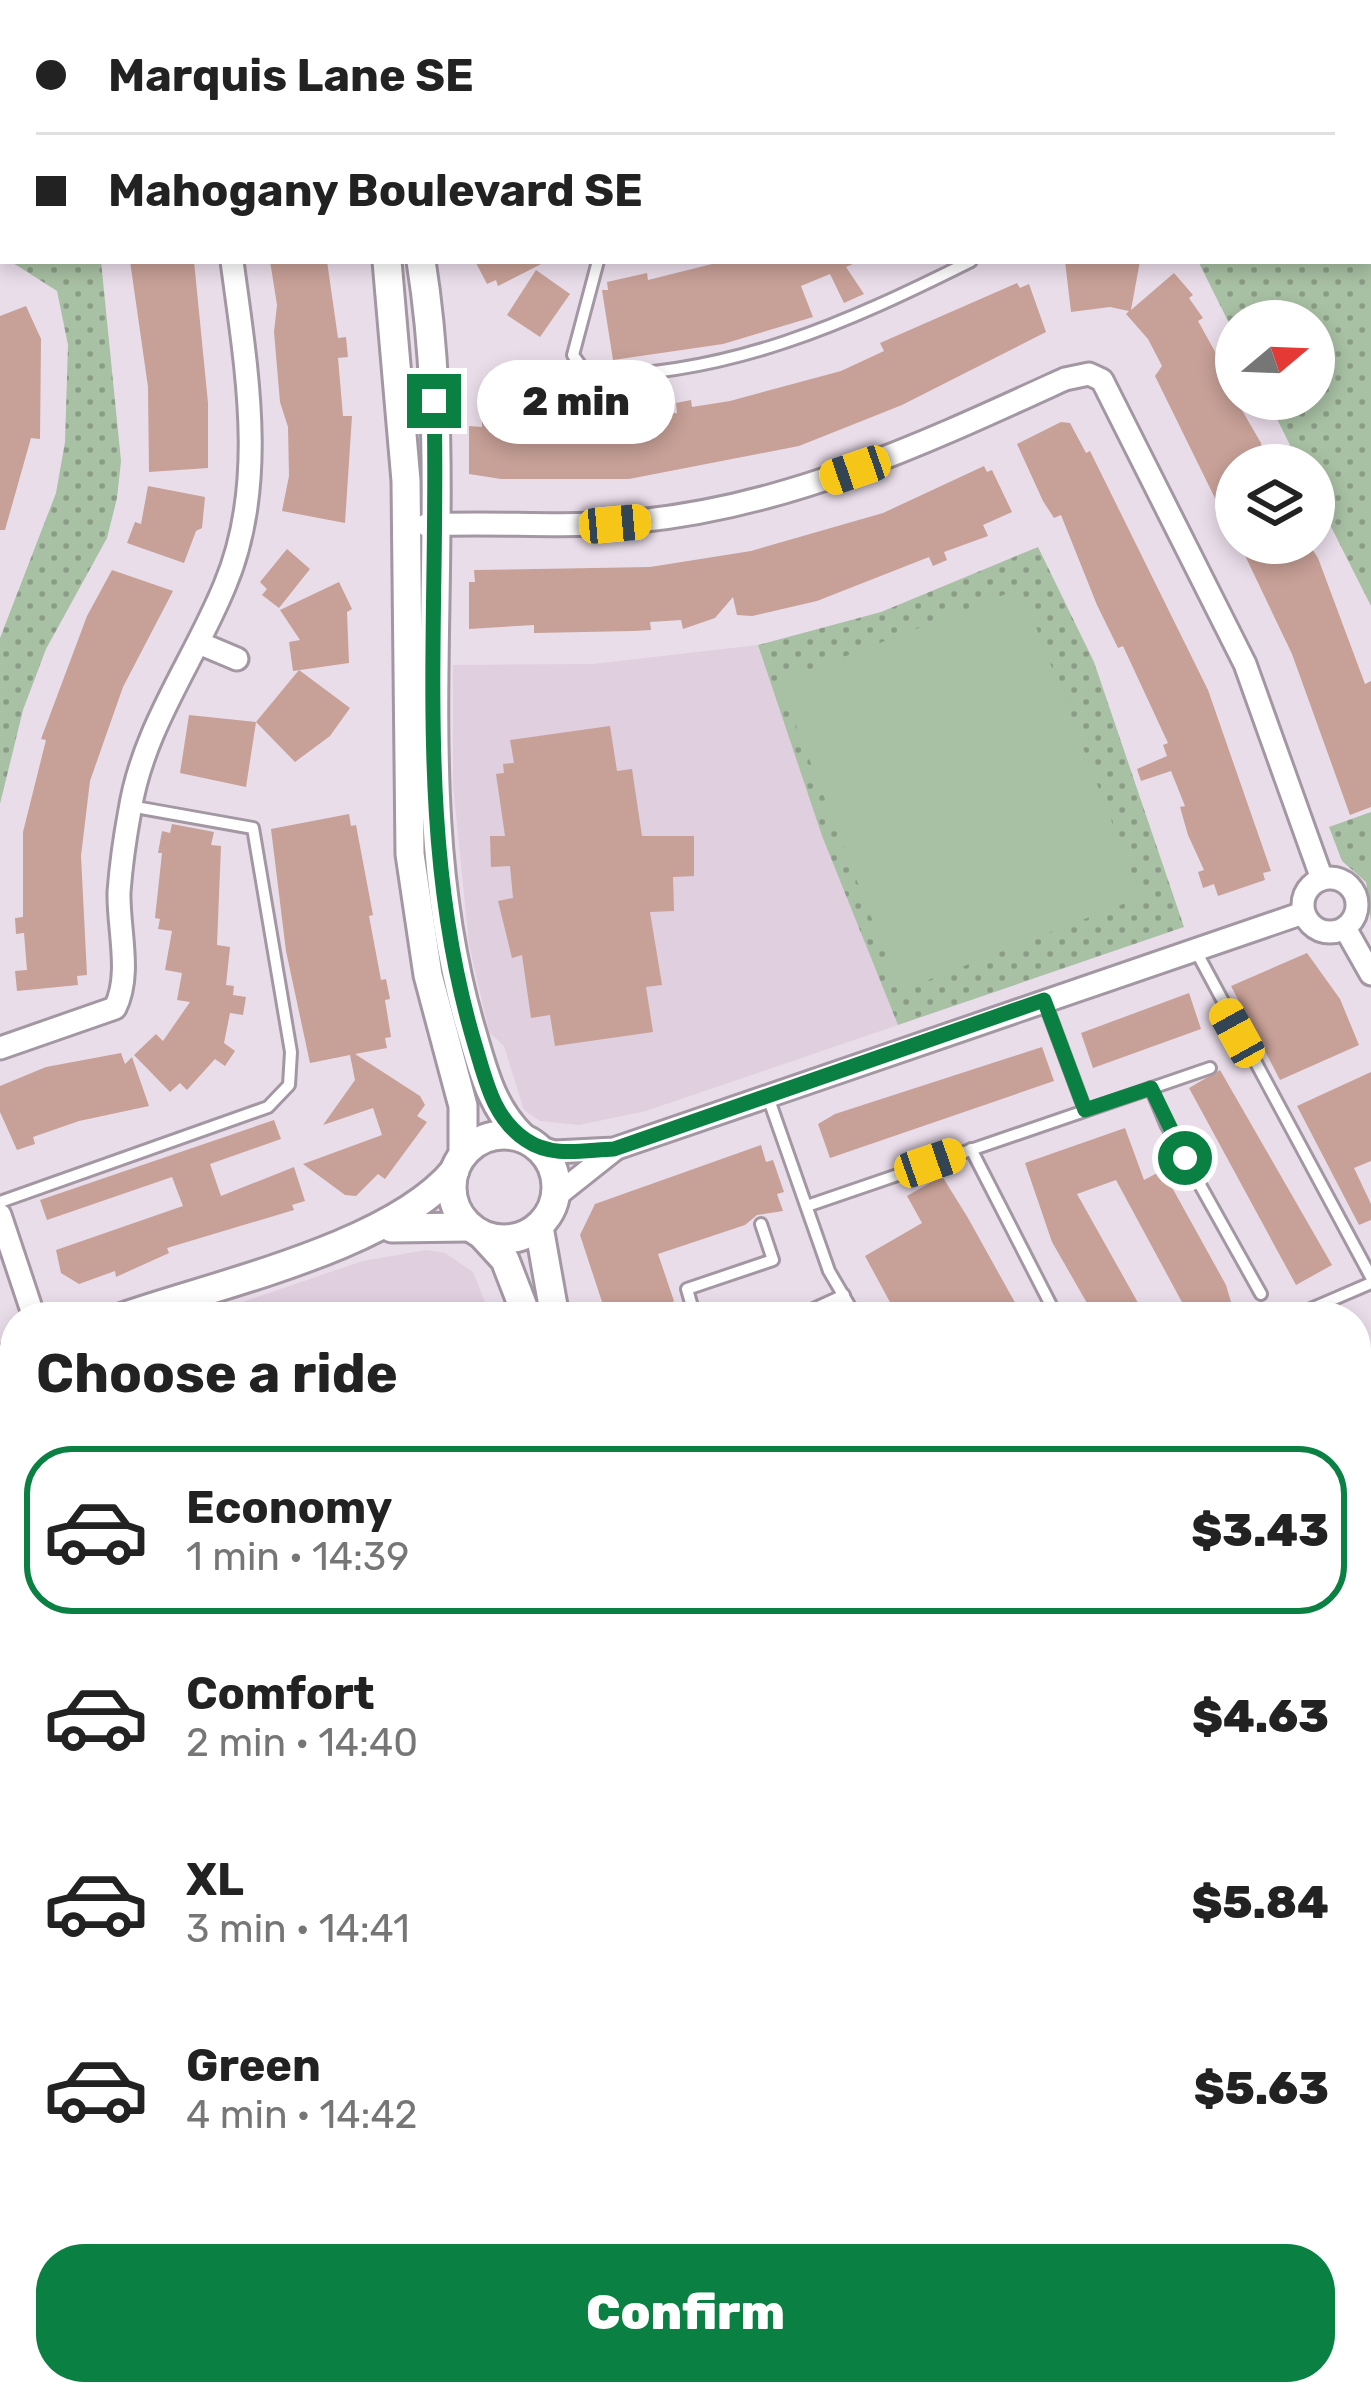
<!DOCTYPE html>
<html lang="en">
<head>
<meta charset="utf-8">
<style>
  :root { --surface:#fff; --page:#f2f2f2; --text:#222; --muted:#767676; --line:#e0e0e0; --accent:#0b8043 }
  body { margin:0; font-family:Rubik,sans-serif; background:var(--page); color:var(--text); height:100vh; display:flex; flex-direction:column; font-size:45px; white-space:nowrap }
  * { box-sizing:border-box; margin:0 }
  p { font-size:39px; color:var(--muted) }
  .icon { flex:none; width:66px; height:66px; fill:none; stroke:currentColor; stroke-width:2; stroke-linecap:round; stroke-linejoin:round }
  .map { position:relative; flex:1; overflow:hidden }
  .drawer { position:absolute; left:0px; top:1302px; width:1371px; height:1104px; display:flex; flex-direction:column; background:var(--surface); border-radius:48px 48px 0 0; box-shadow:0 6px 18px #0003 }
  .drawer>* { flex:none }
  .guide { position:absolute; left:0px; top:0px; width:1371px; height:264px; box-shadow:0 6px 18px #0003; display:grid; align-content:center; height:264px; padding:0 36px; background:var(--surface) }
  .needle { width:78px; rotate:71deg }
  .tools { position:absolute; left:1215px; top:300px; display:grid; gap:24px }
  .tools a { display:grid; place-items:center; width:120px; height:120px; border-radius:50%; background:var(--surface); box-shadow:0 6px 18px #0003; font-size:60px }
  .end { position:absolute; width:54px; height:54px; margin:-27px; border:15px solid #0b8043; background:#fff; box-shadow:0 0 0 6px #fff }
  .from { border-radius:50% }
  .bubble { position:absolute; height:84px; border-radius:42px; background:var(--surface); box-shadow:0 6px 18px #0003; font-size:39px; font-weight:800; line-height:84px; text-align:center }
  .car { position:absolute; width:36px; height:72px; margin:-36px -18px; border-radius:15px; box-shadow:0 0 9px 3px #0007; background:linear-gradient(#f5c518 24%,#345 0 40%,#f5c518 0 76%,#345 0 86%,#f5c518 0) }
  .guide b { display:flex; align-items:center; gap:42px; height:114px; font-size:45px }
  .guide b+b { border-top:3px solid var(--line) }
  .guide i { width:30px; height:30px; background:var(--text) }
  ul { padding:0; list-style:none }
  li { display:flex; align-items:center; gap:36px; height:168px; margin:0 24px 18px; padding:0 12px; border:6px solid transparent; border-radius:48px }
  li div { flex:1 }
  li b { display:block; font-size:45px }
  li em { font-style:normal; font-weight:800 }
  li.on { border-color:var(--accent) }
  li>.icon { width:108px; height:108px; stroke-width:1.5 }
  h2 { padding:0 36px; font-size:54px; line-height:144px }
  .cta { display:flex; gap:24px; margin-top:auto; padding:24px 36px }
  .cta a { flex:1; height:138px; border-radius:48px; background:var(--accent); color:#fff; font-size:48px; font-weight:800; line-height:138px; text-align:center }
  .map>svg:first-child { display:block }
</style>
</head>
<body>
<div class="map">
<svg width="1371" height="2406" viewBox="0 0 1371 2406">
  <defs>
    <pattern id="green-dots" width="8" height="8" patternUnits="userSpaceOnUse" patternTransform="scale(3)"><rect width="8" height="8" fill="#a8c0a4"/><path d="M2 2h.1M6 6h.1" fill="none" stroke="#8a9c86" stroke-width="1.8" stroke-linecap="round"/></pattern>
    <pattern id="water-rules" width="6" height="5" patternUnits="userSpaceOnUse" patternTransform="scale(3)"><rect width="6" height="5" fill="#7d95b0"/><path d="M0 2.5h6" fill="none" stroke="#677a90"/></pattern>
  </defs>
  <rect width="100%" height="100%" fill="#eaddea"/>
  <g fill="#e0cfdf">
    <path d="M758,645L822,836L898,1025L646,1111L579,1125L540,1121L524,1110L504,1046L489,1032L469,944L453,785V665L593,664Z"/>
    <path d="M426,1250L445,1253L473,1272L491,1317H198L363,1261Z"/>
  </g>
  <g fill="url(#green-dots)">
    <path d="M1067,0H1371V606L1314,493V465H1300L1267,399H1314V321H1236V337L1198,261H1368V3Z"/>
    <path d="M10,261H101L121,461L117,498L107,538L46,649L23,710L0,804V638L56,493L65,442L68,345L57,291Z"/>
    <path d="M1038,547L1094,662L1184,927L898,1025L822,836L758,645L881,612Z"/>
    <path d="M1371,812V922L1366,882L1342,861L1329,827Z"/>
    <path d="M15,1388V1761L0,1766V1394Z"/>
    <path d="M15,2130V2391H496L502,2406H0V2137Z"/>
    <path d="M1017,2391H1129L1139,2399L1133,2406H1006Z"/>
  </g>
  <g fill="#a8c0a4">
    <path d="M1021,588L1141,897L900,991L779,682Z"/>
    <path d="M15,1412V1677L0,1682V1417Z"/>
  </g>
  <path fill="url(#water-rules)" d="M0,2289H15V2391H261L267,2406H19L0,2374Z"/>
  <g fill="#c7a097">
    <path d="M130,261H194L208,403V468L149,472L148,387Z"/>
    <path d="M270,261H327L338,338L346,337L348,357L338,358L343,416H352L345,523L282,511L289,476L288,427L280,402L274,332L277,305Z"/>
    <path d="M475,261H547L498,286L496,280L487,284Z"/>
    <path d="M724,261H860L846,267L864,294L844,303L830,274L801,286L813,317L723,344L613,360L602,290H608L607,282L647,273L648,280Z"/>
    <path d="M1065,261H1140L1131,310L1174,273L1193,295L1189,298L1203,318L1198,321L1223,366L1218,369L1261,443L1264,465H1236V541L1155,376L1162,366L1148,339L1126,314L1129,311L1110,307L1071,312Z"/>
    <path d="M536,270L570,294L540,337L507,315Z"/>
    <path d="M1017,283L1020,288L1029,284L1046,332L902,405L799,446L629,479H501L469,474V426L482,427V415L553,417L565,420V427L602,426L616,418L677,413L676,403L691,400L692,407L730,401L841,371L884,351L880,343Z"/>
    <path d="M26,306L41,339L40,439L31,438L5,530H0V316Z"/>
    <path d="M1061,422L1070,423L1086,453L1090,451L1208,690L1271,871L1263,873L1265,880L1218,896L1214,884L1203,888L1198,872L1204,870L1188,835L1180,807L1185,806L1171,771L1141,781L1137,769L1167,756L1163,745L1168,743L1123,646L1118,648L1097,605L1061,515L1054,518L1043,501L1017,444Z"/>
    <path d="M984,466L987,472L992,470L1012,512L983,525L988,536L944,552L947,560L933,566L929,557L817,601L752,616L737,615L733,597L715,618L683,629L681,620L650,622L651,630L634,631L534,633V625L469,629V582H475L474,570L650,567L751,551L883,513Z"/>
    <path d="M148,486L205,497L202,528L196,531L184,563L127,543L135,522L141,524Z"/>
    <path d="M1239,543H1308L1318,558L1365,684L1371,681V807L1350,815L1292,654Z"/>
    <path d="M287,549L310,569L279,608L262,595L267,589L260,582Z"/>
    <path d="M112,570L173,591L123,687L90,781L81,856L87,975L77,976L78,985L17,991L15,971L27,970L24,933L16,934L15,918L23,917V832L46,740L41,739L87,616Z"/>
    <path d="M339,582L352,609L347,612L349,663L293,671L289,642L300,640L280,610Z"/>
    <path d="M299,670L350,708L330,736L295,762L256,722Z"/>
    <path d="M189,715L256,722L246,787L180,773Z"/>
    <path d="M610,726L617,771L632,769L642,836H694V876L673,877L674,911L650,912L662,985L646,987L653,1032L555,1046L550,1015L531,1018L522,955L512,958L498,901L513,898L510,866L491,867L490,836H505L496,774L504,773L503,764L514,763L510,740Z"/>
    <path d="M349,814L351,826L356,825L373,915L369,916L381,980L386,979L390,999L385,1000L391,1037L385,1038L387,1048L355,1054L420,1096L425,1105L417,1116L427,1122L385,1179L378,1174L356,1196L345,1195L303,1164L382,1135L373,1108L323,1125L355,1080L350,1055L310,1063L286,951L271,829Z"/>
    <path d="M172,824L214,832L211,845L221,846L217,945L230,947L226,985L234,986L233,995L246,997L243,1015L230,1013L224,1043L235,1051L225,1066L215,1059L187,1090L180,1083L170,1092L134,1055L156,1034L163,1041L190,1002L177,1000L182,973L165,970L172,931L158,929L160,919L155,918L162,853H158L162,831L170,833Z"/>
    <path d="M1307,953L1340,999L1359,1045L1280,1080L1231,986Z"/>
    <path d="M1189,993L1201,1029L1093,1068L1081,1033Z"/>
    <path d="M1042,1047L1054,1081L830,1158L818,1124L835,1114Z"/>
    <path d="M121,1053L125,1064L132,1057L149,1106L79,1121L33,1137L35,1144L17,1150L0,1112V1086L46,1067Z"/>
    <path d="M1220,1070L1332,1265L1296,1285L1189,1088Z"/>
    <path d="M1371,1072V1161L1354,1168L1371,1204V1220L1359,1225L1297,1106Z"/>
    <path d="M274,1120L281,1139L210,1164L221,1196L294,1167L305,1201L292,1205L294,1210L167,1248L169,1253L116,1277L115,1271L79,1284L61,1273L56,1250L183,1206L172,1177L47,1220L40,1200Z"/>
    <path d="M1125,1128L1144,1180L1161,1171L1169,1182L1226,1285L1234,1312L1190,1317L1116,1180L1077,1194L1146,1317H1095L1052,1242L1025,1163Z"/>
    <path d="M761,1145L766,1162L773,1160L784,1192L777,1194L783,1211L757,1215L745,1225L658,1254L674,1301L648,1317H607L580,1235L595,1204Z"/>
    <path d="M942,1176L968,1218L1023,1317H898L865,1256L922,1223L907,1196Z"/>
  </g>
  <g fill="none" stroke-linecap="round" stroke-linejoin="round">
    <defs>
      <g id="service">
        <path d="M667,0L668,3"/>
        <path d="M1053,0L1054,3"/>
        <path d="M855,3L861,0"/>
        <path d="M598,261L573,355L588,376C729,376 847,323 971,261"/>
        <path d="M1196,951L1371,1277"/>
        <path d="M1044,1000L1085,1110"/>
        <path d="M1151,1088L1166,1124L1261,1294"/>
        <path d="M768,1097L829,1271L856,1317"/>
        <path d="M971,1149L1057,1317"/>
        <path d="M0,1202L268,1107L289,1085L291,1052L253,828L130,806"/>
        <path d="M807,1206L1210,1068"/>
        <path d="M695,1317L687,1289L773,1260L761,1224"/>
        <path d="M796,1317L844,1295"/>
        <path d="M1292,1317L1371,1283"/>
        <path d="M1356,1606L1371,1599"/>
        <path d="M1356,1929L1371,1918"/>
        <path d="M1356,2006L1371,2018"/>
      </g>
      <g id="minor">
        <path d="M161,0L162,3"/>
        <path d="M893,0L895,3"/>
        <path d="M515,3L520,0"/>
        <path d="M575,3L580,0"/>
        <path d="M426,525C497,521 567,529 638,521C791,506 927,442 1065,379L1089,374L1102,380L1245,664L1322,879"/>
        <path d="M199,643L237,659"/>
        <circle cx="1330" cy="905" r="27"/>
        <path d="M1345,928L1371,974"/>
        <path d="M0,1048L115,1008C132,974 118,929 119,892C121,865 125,837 130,810C143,728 194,661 225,585C268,483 246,367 232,261"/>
        <path d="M538,1147L554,1152L614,1149L1303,913"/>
        <path d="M556,1196L614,1150"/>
        <path d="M0,1215L34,1317"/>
        <path d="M1356,1449L1371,1442"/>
        <path d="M1356,1761L1371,1753"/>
        <path d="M1356,2093L1371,2082"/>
        <path d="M1356,2143L1371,2127"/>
        <path d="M634,2391L644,2406"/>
        <path d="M1156,2391L1172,2406"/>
        <path d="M832,2406L849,2391"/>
      </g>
      <g id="tertiary">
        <path d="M326,0L327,3"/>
        <path d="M361,0L362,3"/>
        <path d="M387,261L406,481L410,854L428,975L463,1106V1155"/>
        <path d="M421,261C435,348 437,437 436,525C435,697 422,867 472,1033C484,1074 492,1108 523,1138"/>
        <circle cx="504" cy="1187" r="52"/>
        <path d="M539,1227L555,1317"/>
        <path d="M392,1228L469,1227"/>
        <path d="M483,1236L505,1260L527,1317"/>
        <path d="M123,1317C218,1284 393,1246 455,1170"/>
        <path d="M0,1360L15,1355"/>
        <path d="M1356,2207L1371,2222"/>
      </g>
    </defs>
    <use href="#service" stroke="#a397a3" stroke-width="16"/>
    <use href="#minor" stroke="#a397a3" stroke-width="27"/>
    <use href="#tertiary" stroke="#a397a3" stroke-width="33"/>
    <use href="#service" stroke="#fff" stroke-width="10"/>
    <use href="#minor" stroke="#fff" stroke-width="21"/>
    <use href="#tertiary" stroke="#fff" stroke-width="27"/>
  </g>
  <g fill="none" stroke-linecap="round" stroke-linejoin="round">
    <path stroke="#0b8043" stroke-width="15" d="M434,401C440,617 412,835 475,1045C486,1081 493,1118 526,1140C552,1158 584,1150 614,1149L1044,1000L1085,1110L1151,1088L1185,1158"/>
  </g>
</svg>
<div class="tools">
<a><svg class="needle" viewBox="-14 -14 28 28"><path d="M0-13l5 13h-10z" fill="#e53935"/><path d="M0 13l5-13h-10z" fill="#767676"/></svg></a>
<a><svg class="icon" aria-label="layers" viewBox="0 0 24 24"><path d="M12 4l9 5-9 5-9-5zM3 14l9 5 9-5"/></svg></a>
</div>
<i class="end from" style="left:1185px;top:1158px"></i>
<i class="end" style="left:434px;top:401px"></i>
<div class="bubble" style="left:477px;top:360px;width:198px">2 min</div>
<i class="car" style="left:855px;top:470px;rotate:251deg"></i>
<i class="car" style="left:615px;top:524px;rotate:85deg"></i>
<i class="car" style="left:1237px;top:1033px;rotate:331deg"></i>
<i class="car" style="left:930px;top:1163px;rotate:71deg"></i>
<div class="guide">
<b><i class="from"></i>Marquis Lane SE</b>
<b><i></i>Mahogany Boulevard SE</b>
</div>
<section class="drawer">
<h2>Choose a ride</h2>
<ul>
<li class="on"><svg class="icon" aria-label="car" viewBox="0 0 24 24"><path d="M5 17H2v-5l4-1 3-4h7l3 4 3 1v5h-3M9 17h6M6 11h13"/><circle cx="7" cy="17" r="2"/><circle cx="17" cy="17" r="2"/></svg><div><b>Economy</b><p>1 min · 14:39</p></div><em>$3.43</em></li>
<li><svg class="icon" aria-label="car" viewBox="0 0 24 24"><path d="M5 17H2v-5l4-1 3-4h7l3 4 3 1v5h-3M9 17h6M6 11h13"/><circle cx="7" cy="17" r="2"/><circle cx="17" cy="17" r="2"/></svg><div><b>Comfort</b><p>2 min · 14:40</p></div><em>$4.63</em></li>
<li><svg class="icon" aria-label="car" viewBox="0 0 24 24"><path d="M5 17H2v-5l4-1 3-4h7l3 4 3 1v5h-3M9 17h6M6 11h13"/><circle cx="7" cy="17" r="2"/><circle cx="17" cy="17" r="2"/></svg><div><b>XL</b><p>3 min · 14:41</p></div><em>$5.84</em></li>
<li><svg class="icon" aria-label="car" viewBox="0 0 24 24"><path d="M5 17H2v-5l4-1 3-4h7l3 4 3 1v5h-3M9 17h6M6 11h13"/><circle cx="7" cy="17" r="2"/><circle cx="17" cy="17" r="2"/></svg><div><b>Green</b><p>4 min · 14:42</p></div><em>$5.63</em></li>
</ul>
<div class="cta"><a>Confirm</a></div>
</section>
</div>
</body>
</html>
